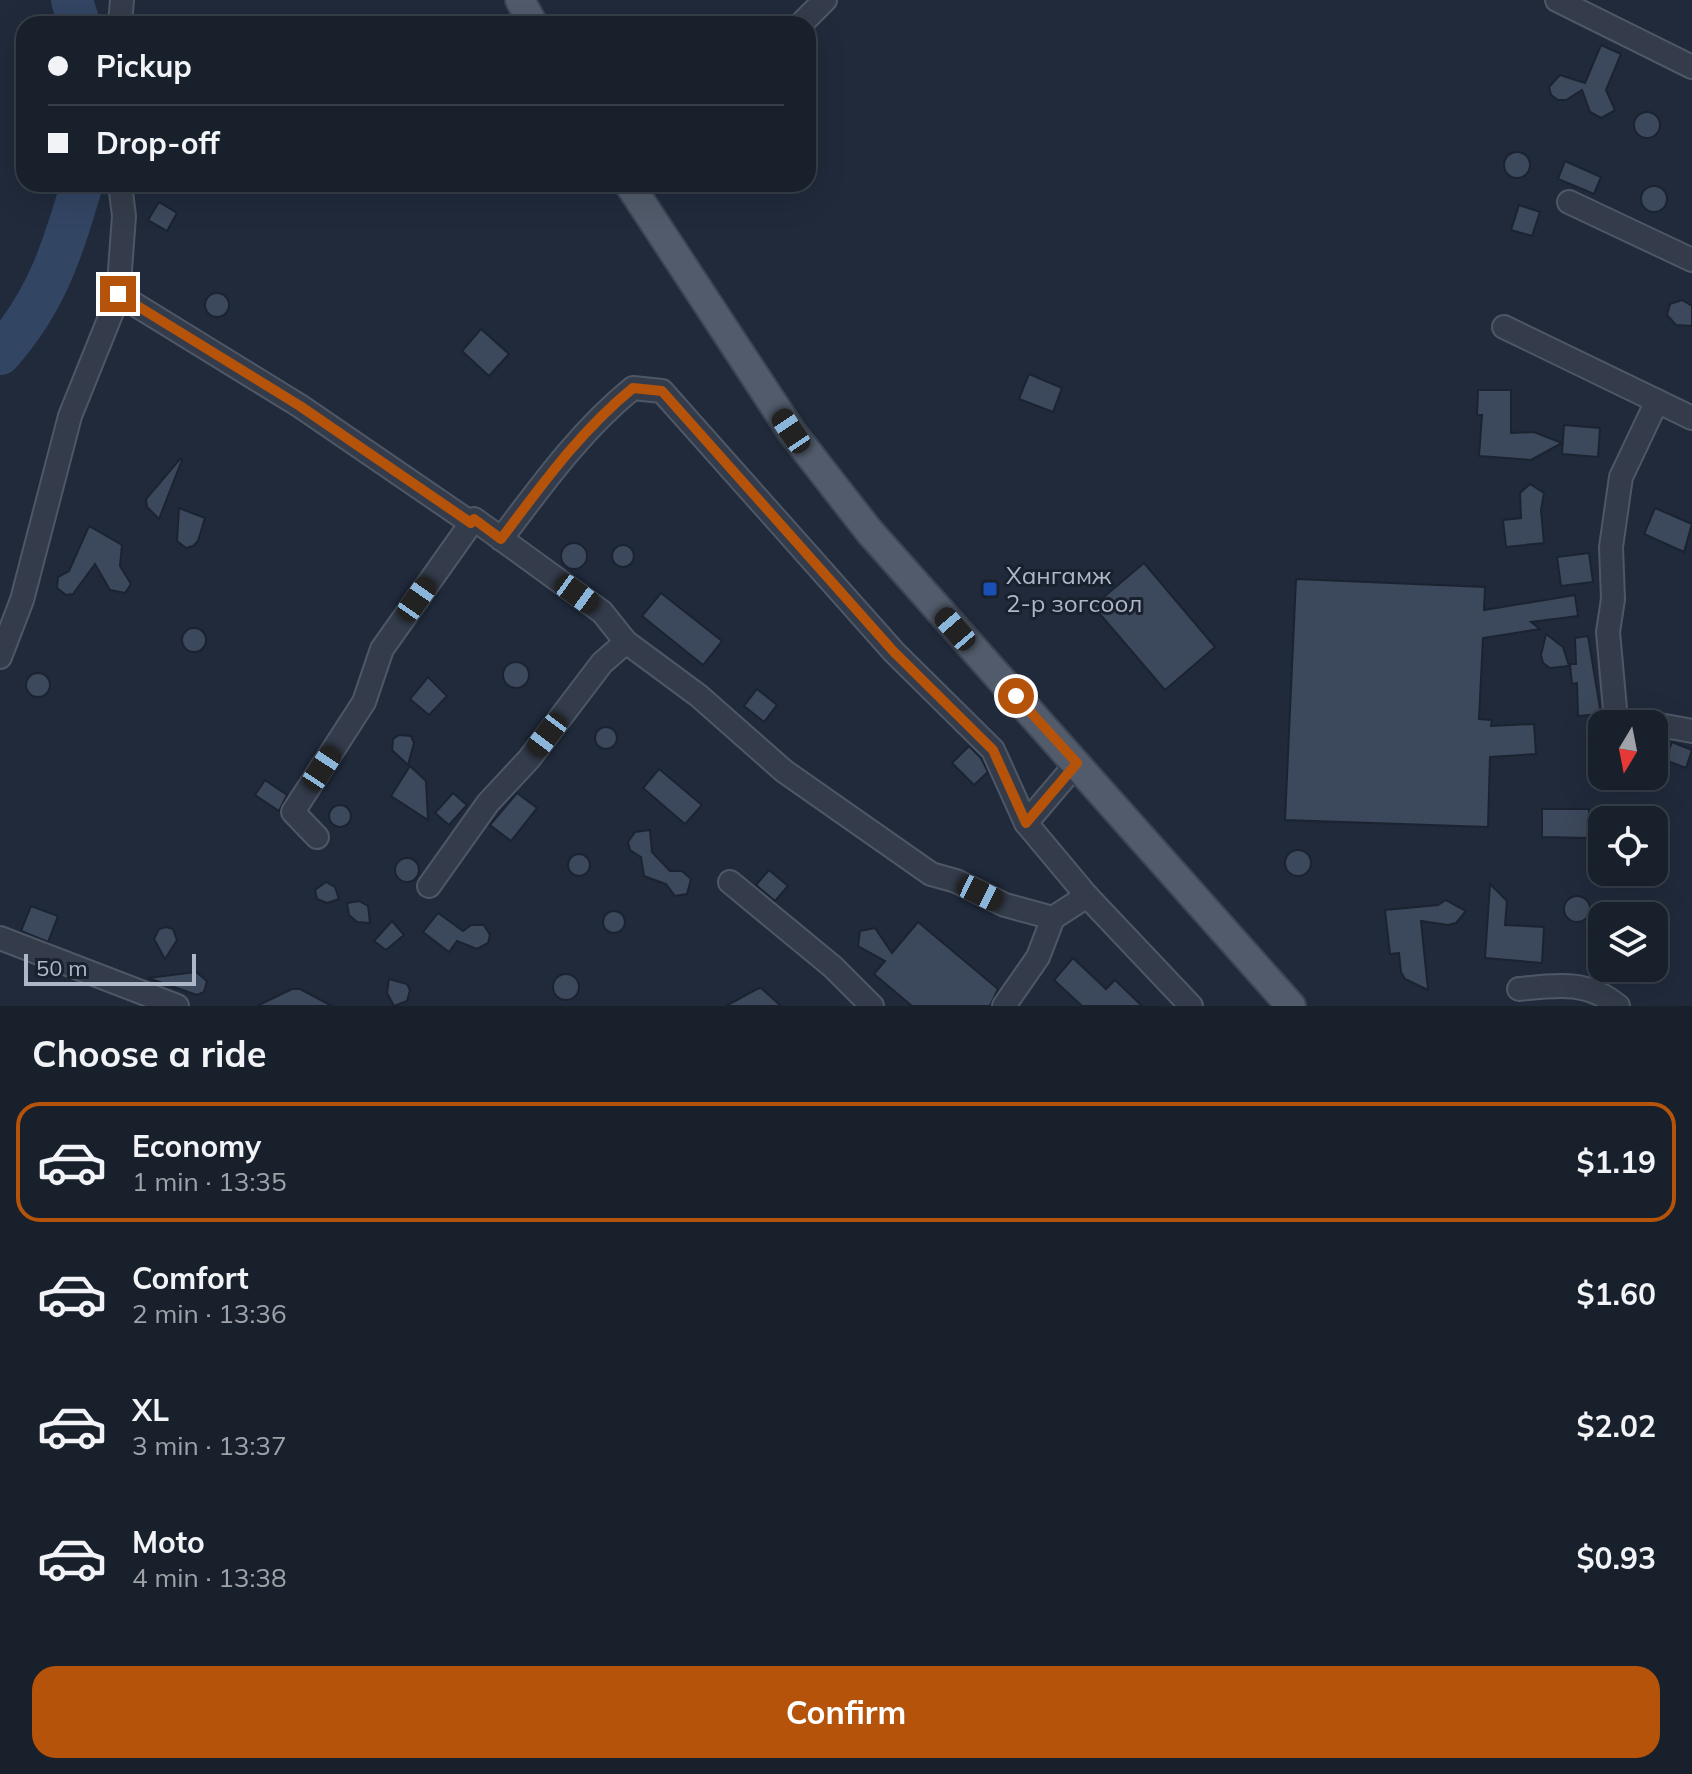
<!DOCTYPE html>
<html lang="en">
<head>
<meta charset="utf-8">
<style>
  :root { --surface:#18202c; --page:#212834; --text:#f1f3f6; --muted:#9fa3a9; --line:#363e48; --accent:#b45309 }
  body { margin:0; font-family:Mulish,sans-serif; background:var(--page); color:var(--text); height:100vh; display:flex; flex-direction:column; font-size:30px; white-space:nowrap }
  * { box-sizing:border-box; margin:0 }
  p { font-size:26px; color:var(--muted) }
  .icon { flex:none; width:44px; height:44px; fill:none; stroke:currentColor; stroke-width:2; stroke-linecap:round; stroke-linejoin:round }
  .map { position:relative; height:1006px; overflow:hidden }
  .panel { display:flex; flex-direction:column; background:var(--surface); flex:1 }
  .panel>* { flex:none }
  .guide { position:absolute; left:16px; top:16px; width:800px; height:176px; border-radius:24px; box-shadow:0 8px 32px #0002,0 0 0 2px var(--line); display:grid; align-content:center; height:176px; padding:0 32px; background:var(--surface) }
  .needle { width:52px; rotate:190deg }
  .tools { position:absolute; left:1588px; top:710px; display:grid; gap:16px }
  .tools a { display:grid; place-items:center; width:80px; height:80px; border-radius:16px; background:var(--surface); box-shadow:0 8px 32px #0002,0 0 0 2px var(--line); font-size:40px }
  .scale { position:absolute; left:24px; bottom:20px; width:172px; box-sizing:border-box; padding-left:8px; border:4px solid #aeb7c7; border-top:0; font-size:22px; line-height:28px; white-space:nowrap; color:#aeb7c7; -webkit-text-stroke:6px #19212f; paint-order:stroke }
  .end { position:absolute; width:36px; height:36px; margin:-18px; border:10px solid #b45309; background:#fff; box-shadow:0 0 0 4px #fff }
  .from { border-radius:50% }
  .car { position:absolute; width:24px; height:48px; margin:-24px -12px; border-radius:10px; box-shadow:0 0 6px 2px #0007; background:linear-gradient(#222 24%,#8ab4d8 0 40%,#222 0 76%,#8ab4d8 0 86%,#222 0) }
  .guide b { display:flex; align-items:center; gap:28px; height:76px; font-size:30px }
  .guide b+b { border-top:2px solid var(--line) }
  .guide i { width:20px; height:20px; background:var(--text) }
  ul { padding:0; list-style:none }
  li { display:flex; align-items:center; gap:24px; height:120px; margin:0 16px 12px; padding:0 16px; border:4px solid transparent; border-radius:24px }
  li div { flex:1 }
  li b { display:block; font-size:30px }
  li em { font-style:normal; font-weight:700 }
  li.active { border-color:var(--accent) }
  li>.icon { width:72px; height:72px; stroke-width:1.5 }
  h2 { padding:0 32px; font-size:36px; line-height:96px }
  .button { display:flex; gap:16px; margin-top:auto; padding:16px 32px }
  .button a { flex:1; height:92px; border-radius:24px; background:var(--accent); color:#fff; font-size:32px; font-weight:700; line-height:92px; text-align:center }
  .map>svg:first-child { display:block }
</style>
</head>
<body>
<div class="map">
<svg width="1692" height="1006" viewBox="0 0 1692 1006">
  <rect width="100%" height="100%" fill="#202a3b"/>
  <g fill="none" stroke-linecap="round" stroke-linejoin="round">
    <g stroke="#324563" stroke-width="42">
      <path d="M72,0L79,24"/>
      <path d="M0,354C47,301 62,251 82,184"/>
    </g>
  </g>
  <g fill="#3c485b" stroke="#1b2331" stroke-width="2">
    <path d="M1601,45L1621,54L1606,90L1615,110L1601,118L1590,112L1582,90L1566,100H1558L1551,95L1549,87L1560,75L1585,83Z"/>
    <circle cx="1647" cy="125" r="13"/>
    <circle cx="1517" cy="165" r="13"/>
    <path d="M1565,161L1601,177L1594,194L1558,179Z"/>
    <circle cx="1654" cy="199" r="13"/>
    <path d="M159,202L177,213L167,231L148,220Z"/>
    <path d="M1519,205L1540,212L1532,236L1511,230Z"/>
    <circle cx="217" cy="305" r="12"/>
    <path d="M1682,300L1692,306V326L1676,325L1667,315L1670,304Z"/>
    <path d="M481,329L509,354L489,376L462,351Z"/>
    <path d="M1029,374L1062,388L1053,412L1019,399Z"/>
    <path d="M1478,390H1511V433L1534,432L1562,443L1531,460L1479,456L1482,415H1477Z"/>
    <path d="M1564,425L1600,428L1598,457L1562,454Z"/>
    <path d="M180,459L182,460L159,519L147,507L146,499Z"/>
    <path d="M1530,484L1544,493L1541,510L1544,543L1506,547L1503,520L1521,518L1520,493Z"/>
    <path d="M179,508L205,518L198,541L193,546L186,548L177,541Z"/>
    <path d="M1655,508L1692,524L1684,552L1644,534Z"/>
    <path d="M89,526L122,545L120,566L131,584L125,593L110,590L95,564L73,594L66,595L57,588L58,577L69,571Z"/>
    <circle cx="574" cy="556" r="13"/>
    <circle cx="623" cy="556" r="11"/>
    <path d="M1589,553L1593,582L1561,586L1557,557Z"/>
    <path d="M1144,563L1215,647L1165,690L1093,606Z"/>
    <path d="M1296,579L1485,587L1484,610L1575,595L1578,616L1531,622L1540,629L1483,638L1479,719L1492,720L1491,726L1534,724L1536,754L1490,757L1488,827L1285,820Z"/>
    <path d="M661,593L722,641L703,665L642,616Z"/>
    <circle cx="194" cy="640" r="12"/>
    <path d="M1546,634L1563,647L1569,666L1550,668L1543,663L1541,655Z"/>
    <path d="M1588,636L1601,714L1578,716L1577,683L1572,684L1570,664H1576L1575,638Z"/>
    <circle cx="516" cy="675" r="13"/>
    <circle cx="38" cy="685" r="12"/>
    <path d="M428,677L447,696L429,715L410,699Z"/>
    <path d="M757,689L777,705L764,722L744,706Z"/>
    <circle cx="606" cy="738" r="11"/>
    <path d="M399,735L411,736L414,743L408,765L392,750L393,739Z"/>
    <path d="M1672,742L1692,750L1686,768L1665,760Z"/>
    <path d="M969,746L981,758L988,772L974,785L952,763Z"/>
    <path d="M410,766L426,781L428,820L391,796Z"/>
    <path d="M659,769L702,805L685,824L643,788Z"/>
    <path d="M265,780L287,795L279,811L255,795Z"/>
    <path d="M453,793L467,805L449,825L435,813Z"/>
    <path d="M517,793L537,808L511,841L490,825Z"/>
    <circle cx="340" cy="816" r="11"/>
    <path d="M1542,809H1589V838L1542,837Z"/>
    <path d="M650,830L652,852L670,871H682L691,879L687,894L675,896L666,884L644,876L641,857L630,850L628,842L635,832Z"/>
    <circle cx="1298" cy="863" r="13"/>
    <circle cx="579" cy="865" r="11"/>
    <circle cx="407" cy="870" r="12"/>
    <path d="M769,870L788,886L775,901L756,885Z"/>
    <path d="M326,882L335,887L339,899L327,903L317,899L315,890Z"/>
    <path d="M1490,884L1507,901L1505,925L1544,927L1542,963L1485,958Z"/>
    <circle cx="1577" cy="909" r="13"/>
    <path d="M1446,900L1466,911L1456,923L1448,925L1421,921L1428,990L1405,979L1401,972L1399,953L1390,954L1385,910L1438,905Z"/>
    <path d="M359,901L368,906L370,923L357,922L349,915L347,903Z"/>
    <path d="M31,906L58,916L48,942L21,931Z"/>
    <circle cx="614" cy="922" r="11"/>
    <path d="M438,913L463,931L471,925H484L490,935L488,943L477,949L457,941L449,952L423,932Z"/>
    <path d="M392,921L404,935L386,950L374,941Z"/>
    <path d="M918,922L998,989L990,1006H912L874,974L885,961L858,946L860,931L875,928L892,953Z"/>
    <path d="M166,927L173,929L177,940L165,959L154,939L159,929Z"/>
    <path d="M1073,958L1106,989L1115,980L1142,1006H1082L1054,980Z"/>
    <path d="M196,972L207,981L204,992L197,995L148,978Z"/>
    <circle cx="566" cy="987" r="13"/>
    <path d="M389,979L407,984L410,990L407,1001L394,1006L387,993Z"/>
    <path d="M761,988L781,1006H726L757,989Z"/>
    <path d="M292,989H300L332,1006H257Z"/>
  </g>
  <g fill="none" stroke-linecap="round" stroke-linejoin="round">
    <defs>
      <g id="minor">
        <path d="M1557,0L1692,67"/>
        <path d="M120,24L122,0"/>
        <path d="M801,24L825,0"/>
        <path d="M1569,202L1692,260"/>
        <path d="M118,294L300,406L471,523"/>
        <path d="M1504,327L1692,418"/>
        <path d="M501,539C541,486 581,430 633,388L662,391L894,652L993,750L1026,823L1087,896L1191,1006"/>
        <path d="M0,657L22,600L70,416L118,297L124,216L120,184"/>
        <path d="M1652,724L1616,720L1608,632L1613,599L1611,547L1621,477L1657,401"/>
        <path d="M1654,724L1692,731"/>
        <path d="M1026,823L1077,763"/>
        <path d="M317,837L293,812L364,702L382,649L474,519L602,612L626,642"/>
        <path d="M730,882L833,967L872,1006"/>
        <path d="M429,886L488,803L529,759L602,663L626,642L699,696L784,771L931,874L956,881L1005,905L1053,918L1087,896"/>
        <path d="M0,938L177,1006"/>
        <path d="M1519,989C1557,985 1587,980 1618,1006"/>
        <path d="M1004,1006L1038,957L1053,918"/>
      </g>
      <g id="major">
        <path d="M520,0L533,24"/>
        <path d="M629,184L791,431L869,531L1291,1006"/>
      </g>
    </defs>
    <use href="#minor" stroke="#4e5765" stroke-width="26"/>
    <use href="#major" stroke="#3d4554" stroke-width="32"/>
    <use href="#minor" stroke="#343c4b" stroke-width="22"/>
    <use href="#major" stroke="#515b6b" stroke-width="28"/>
  </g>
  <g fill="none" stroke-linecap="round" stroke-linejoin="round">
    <path stroke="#b45309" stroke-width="10" d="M118,294L300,406L471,523L474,519L501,539C541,486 581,430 633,388L662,391L894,652L993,750L1026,823L1077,763L1016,696"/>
  </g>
  <rect fill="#1a4fb4" stroke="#19212f" stroke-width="3" x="982" y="581" width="16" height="16" rx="4"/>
  <g text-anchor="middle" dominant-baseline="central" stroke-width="6" stroke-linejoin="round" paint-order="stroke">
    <g font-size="24" fill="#aeb7c7" stroke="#19212f" text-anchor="start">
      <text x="1006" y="575">Хангамж<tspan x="1006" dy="28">2-р зогсоол</tspan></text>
    </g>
  </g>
</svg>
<div class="tools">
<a><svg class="needle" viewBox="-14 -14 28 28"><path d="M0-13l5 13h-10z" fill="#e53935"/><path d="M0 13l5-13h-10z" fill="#9fa3a9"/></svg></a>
<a><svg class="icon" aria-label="locate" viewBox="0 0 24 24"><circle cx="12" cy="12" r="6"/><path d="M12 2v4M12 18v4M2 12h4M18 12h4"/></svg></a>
<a><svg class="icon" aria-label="layers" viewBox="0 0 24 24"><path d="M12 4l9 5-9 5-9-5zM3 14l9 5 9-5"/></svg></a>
</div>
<div class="scale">50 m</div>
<i class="end from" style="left:1016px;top:696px"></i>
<i class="end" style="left:118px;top:294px"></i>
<i class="car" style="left:791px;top:431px;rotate:326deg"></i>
<i class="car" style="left:577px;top:594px;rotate:126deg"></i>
<i class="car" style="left:417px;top:599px;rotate:35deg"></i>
<i class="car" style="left:955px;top:629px;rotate:319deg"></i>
<i class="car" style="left:547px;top:735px;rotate:217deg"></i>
<i class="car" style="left:322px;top:768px;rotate:33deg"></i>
<i class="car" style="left:980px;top:893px;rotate:116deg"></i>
<div class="guide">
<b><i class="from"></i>Pickup</b>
<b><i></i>Drop-off</b>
</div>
</div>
<section class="panel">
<h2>Choose a ride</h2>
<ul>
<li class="active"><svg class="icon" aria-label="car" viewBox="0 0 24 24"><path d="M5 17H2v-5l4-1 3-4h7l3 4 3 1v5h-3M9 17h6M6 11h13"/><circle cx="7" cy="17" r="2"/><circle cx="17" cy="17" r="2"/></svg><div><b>Economy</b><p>1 min · 13:35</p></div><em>$1.19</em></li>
<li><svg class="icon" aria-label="car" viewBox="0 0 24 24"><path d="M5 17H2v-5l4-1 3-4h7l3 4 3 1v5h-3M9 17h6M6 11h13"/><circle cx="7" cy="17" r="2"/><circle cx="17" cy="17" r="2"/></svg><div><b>Comfort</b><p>2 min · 13:36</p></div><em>$1.60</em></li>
<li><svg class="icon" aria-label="car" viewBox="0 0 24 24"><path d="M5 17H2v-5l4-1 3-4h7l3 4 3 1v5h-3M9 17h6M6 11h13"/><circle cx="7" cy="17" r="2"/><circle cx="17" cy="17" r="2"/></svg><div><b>XL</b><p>3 min · 13:37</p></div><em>$2.02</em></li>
<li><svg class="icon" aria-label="car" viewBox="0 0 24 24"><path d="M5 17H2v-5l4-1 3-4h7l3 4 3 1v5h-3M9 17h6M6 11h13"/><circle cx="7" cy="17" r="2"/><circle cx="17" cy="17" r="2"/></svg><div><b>Moto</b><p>4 min · 13:38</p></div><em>$0.93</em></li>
</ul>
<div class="button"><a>Confirm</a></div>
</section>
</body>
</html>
